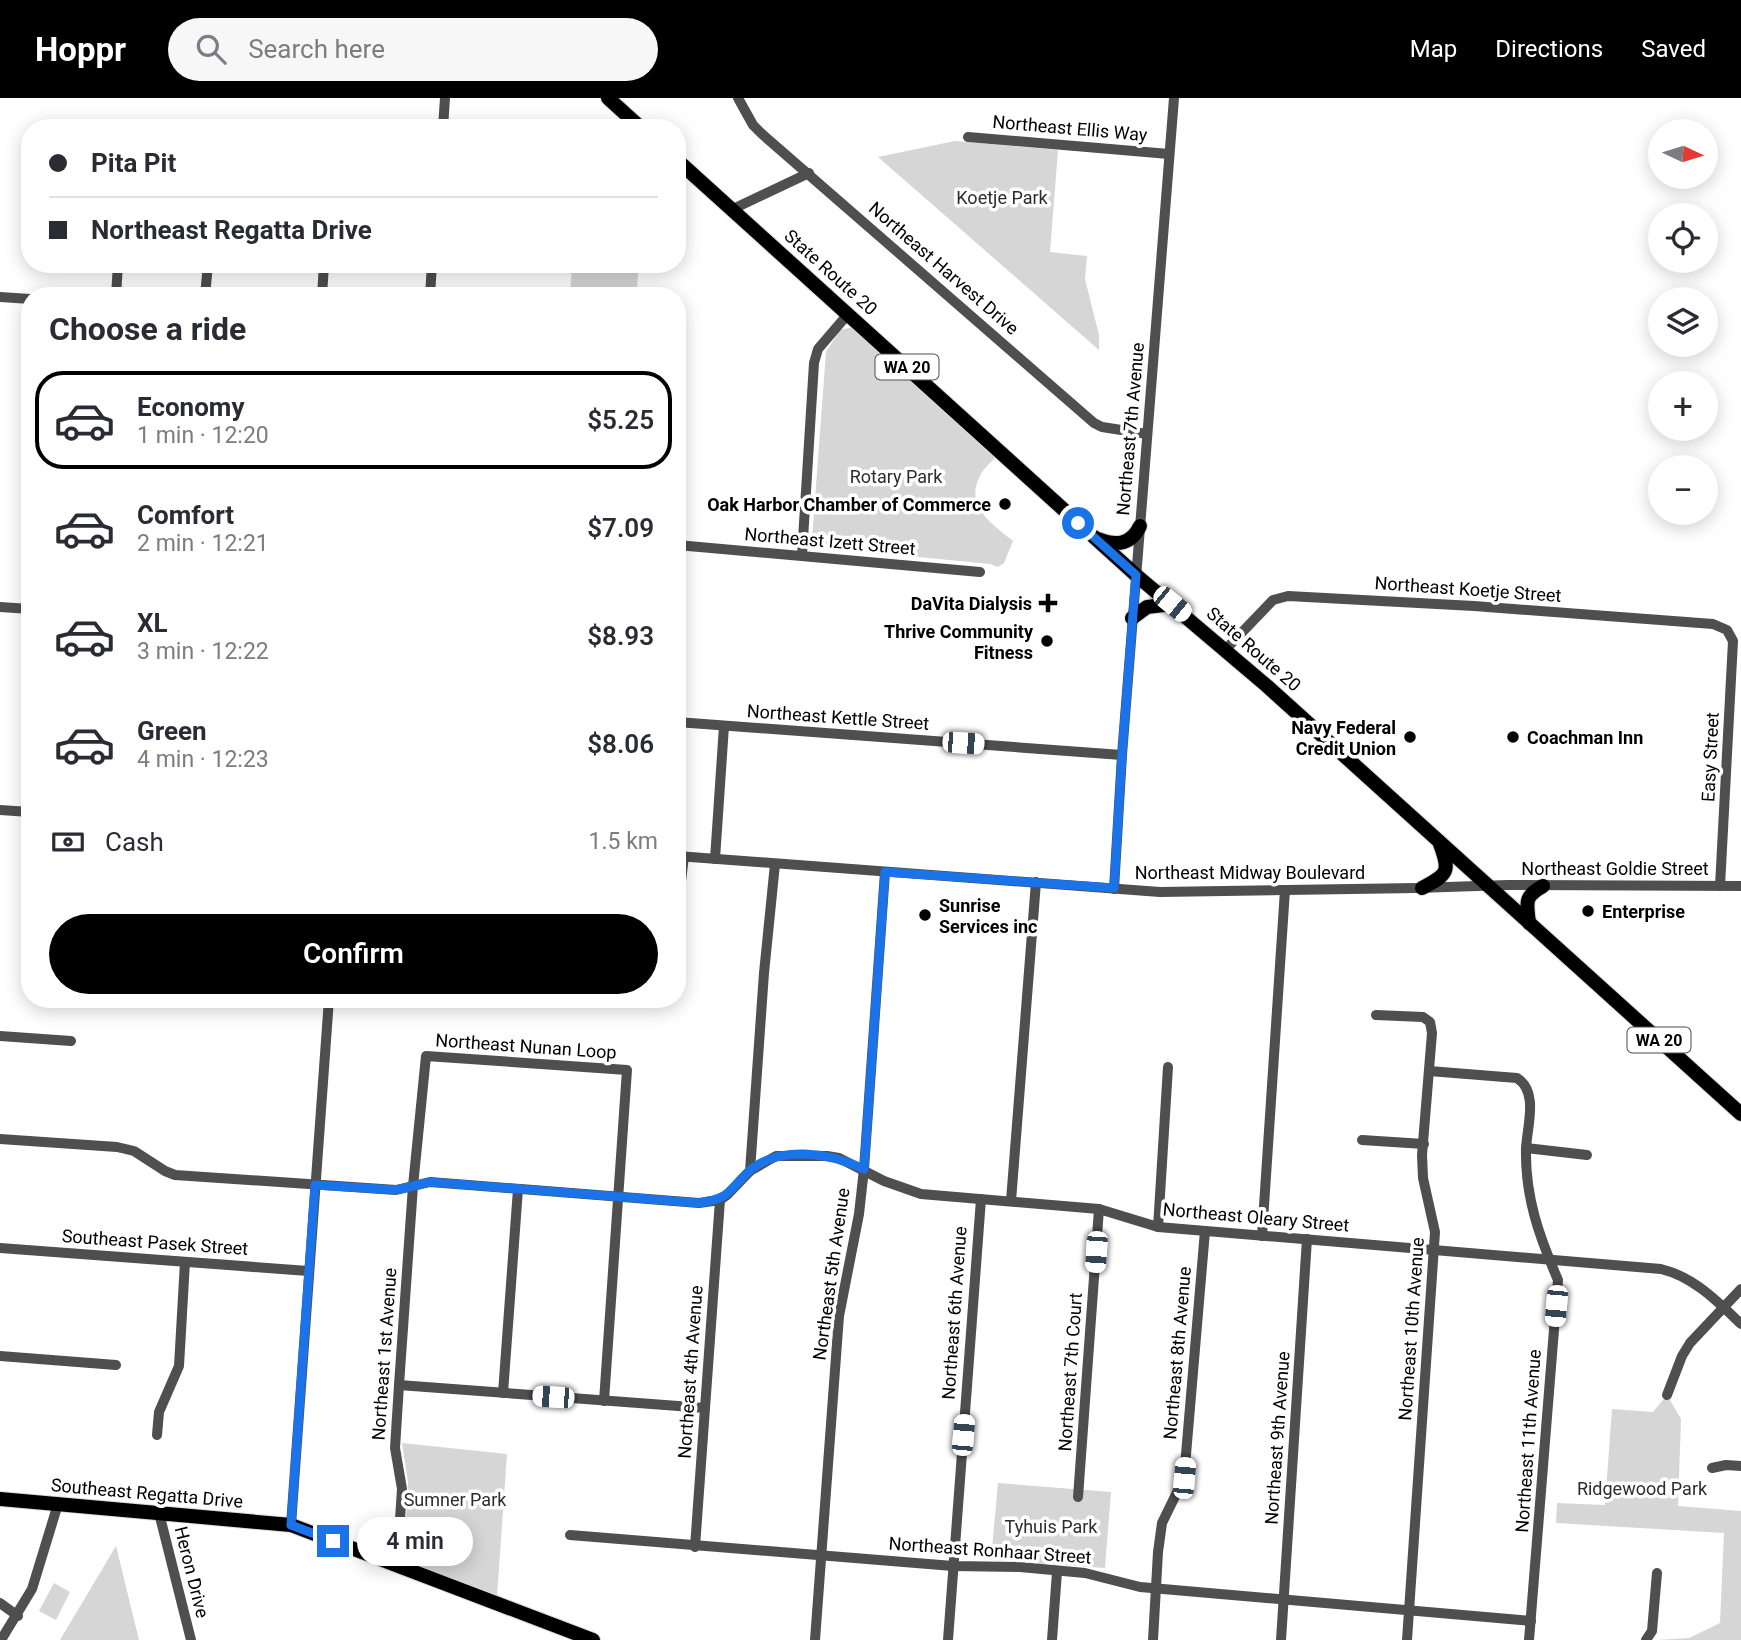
<!DOCTYPE html>
<html lang="en">
<head>
<meta charset="utf-8">
<style>
  :root { --surface:#fff; --page:#f7f7f7; --text:#2b2b33; --muted:#7c7c81; --line:#e1e1e2; --accent:#000 }
  body { margin:0; font-family:Roboto,sans-serif; background:var(--page); color:var(--text); height:100vh; display:flex; flex-direction:column; font-size:26px; white-space:nowrap }
  * { box-sizing:border-box; margin:0 }
  p { font-size:23px; color:var(--muted) }
  .icon { flex:none; width:38px; height:38px; fill:none; stroke:currentColor; stroke-width:2; stroke-linecap:round; stroke-linejoin:round }
  .map { position:relative; flex:1; overflow:hidden }
  .panel { position:absolute; left:21px; top:189px; width:665px; height:721px; display:flex; flex-direction:column; background:var(--surface); border-radius:28px; box-shadow:0 4px 18px #0003 }
  .panel>* { flex:none }
  .banner { position:absolute; left:21px; top:21px; width:665px; height:154px; border-radius:28px; box-shadow:0 4px 18px #0003; display:grid; align-content:center; height:154px; padding:0 28px; background:var(--surface) }
  .needle { width:46px; rotate:94deg }
  .controls { position:absolute; left:1648px; top:21px; display:grid; gap:14px }
  .controls a { display:grid; place-items:center; width:70px; height:70px; border-radius:50%; background:var(--surface); box-shadow:0 4px 18px #0003; font-size:35px }
  .end { position:absolute; width:32px; height:32px; margin:-16px; border:9px solid #1a73e8; background:#fff; box-shadow:0 0 0 4px #fff }
  .from { border-radius:50% }
  .bubble { position:absolute; height:49px; border-radius:24px; background:var(--surface); box-shadow:0 4px 18px #0003; font-size:23px; font-weight:600; line-height:49px; text-align:center }
  .car { position:absolute; width:21px; height:42px; margin:-21px -10px; border-radius:9px; box-shadow:0 0 5px 2px #0007; background:linear-gradient(#fff 24%,#345 0 40%,#fff 0 76%,#345 0 86%,#fff 0) }
  .banner b { display:flex; align-items:center; gap:24px; height:66px; font-size:26px }
  .banner b+b { border-top:2px solid var(--line) }
  .banner i { width:18px; height:18px; background:var(--text) }
  ul { padding:0; list-style:none }
  li { display:flex; align-items:center; gap:21px; height:98px; margin:0 14px 10px; padding:0 14px; border:4px solid transparent; border-radius:28px }
  li div { flex:1 }
  li b { display:block; font-size:26px }
  li em { font-style:normal; font-weight:600 }
  li.selected { border-color:var(--accent) }
  li>.icon { width:63px; height:63px; stroke-width:1.5 }
  h2 { padding:0 28px; font-size:32px; line-height:84px }
  .pay { display:flex; align-items:center; gap:18px; height:77px; padding:0 28px; font-size:26px }
  .pay p { margin-inline-start:auto }
  .cta { display:flex; gap:14px; margin-top:auto; padding:14px 28px }
  .cta a { flex:1; height:80px; border-radius:42px; background:var(--accent); color:#fff; font-size:28px; font-weight:600; line-height:80px; text-align:center }
  header { display:flex; align-items:center; gap:42px; box-sizing:border-box; height:98px; padding:0 35px; background:var(--accent); color:#fff }
  header strong { font-size:33px }
  nav { display:flex; gap:38px; margin-inline-start:auto; font-size:24px }
  .search { width:490px; height:63px; background:var(--page); display:flex; align-items:center; gap:18px; box-sizing:border-box; padding:0 24px; border-radius:38px; color:var(--muted); font-size:26px }
  .map>svg:first-child { display:block }
</style>
</head>
<body>
<header>
<strong>Hoppr</strong>
<div class="search"><svg class="icon" aria-label="search" viewBox="0 0 24 24"><circle cx="10" cy="10" r="6"/><path d="M15 15l6 6"/></svg>Search here</div>
<nav><a>Map</a><a>Directions</a><a>Saved</a></nav>
</header>
<div class="map">
<svg width="1741" height="1542" viewBox="0 0 1741 1542">
  <rect width="100%" height="100%" fill="#fff"/>
  <g fill="#d6d6d6">
    <path d="M955,43L1058,52L1050,154L1087,158L1085,181L1099,237V252L878,59Z"/>
    <path d="M572,166H639L636,198H570Z"/>
    <path d="M853,229L995,360C990,365 983,371 980,378C964,408 992,426 1013,443L1004,465L998,469L990,466L816,449L812,441L826,254L840,232Z"/>
    <path d="M1667,1297L1681,1321L1678,1408L1741,1413V1542H1655L1689,1540L1720,1525L1724,1435L1556,1425L1557,1405L1605,1407L1612,1311L1653,1314Z"/>
    <path d="M402,1345L507,1356L497,1498L404,1463L408,1384Z"/>
    <path d="M998,1385L1111,1394L1105,1470L991,1462Z"/>
    <path d="M116,1448L139,1542H60Z"/>
    <path d="M54,1485L70,1494L56,1522L39,1513Z"/>
  </g>
  <g fill="none" stroke-linecap="round" stroke-linejoin="round">
    <defs>
      <g id="major">
        <path d="M608,0L641,30"/>
        <path d="M677,62L1136,477L1267,588L1741,1016"/>
        <path d="M1098,441C1116,448 1131,447 1140,428"/>
        <path d="M1132,520L1147,509L1172,506"/>
        <path d="M1422,790C1449,776 1450,773 1440,746"/>
        <path d="M1529,825C1527,805 1523,799 1543,788"/>
        <path d="M0,1401L291,1427L593,1542"/>
      </g>
    </defs>
    <use href="#major" stroke="#dbdbdb" stroke-width="16"/>
    <g stroke="#4f4f4f" stroke-width="10">
      <path d="M738,0L753,27L762,36L1094,325L1102,329L1147,336"/>
      <path d="M443,30L445,0"/>
      <path d="M968,39L1169,56"/>
      <path d="M733,111L809,75"/>
      <path d="M116,198L118,166"/>
      <path d="M205,198L208,166"/>
      <path d="M322,198L324,166"/>
      <path d="M430,198L432,166"/>
      <path d="M0,199L30,201"/>
      <path d="M677,447L980,474"/>
      <path d="M802,457L814,265L818,251L848,216"/>
      <path d="M0,509L30,511"/>
      <path d="M1226,551L1273,502L1288,498L1474,508L1713,526L1727,532L1733,543L1720,788"/>
      <path d="M677,624L1122,657"/>
      <path d="M0,712L30,714"/>
      <path d="M677,758L1160,794L1417,790L1508,787L1741,788"/>
      <path d="M715,761L724,628"/>
      <path d="M1114,791L1122,657L1174,0"/>
      <path d="M677,817L684,758"/>
      <path d="M1376,917L1423,919L1430,924L1432,935L1422,1057L1423,1080L1435,1134L1407,1542"/>
      <path d="M0,938L71,943"/>
      <path d="M1429,973L1517,980C1539,994 1527,1028 1526,1051C1525,1099 1539,1138 1558,1182L1529,1542"/>
      <path d="M0,1041L117,1049L134,1053L165,1073L175,1077L396,1092L430,1084L699,1105L720,1102L727,1097L750,1073L776,1058H827L839,1060L884,1083L921,1096L1099,1111L1158,1129L1661,1171C1694,1179 1718,1204 1741,1226"/>
      <path d="M1362,1042L1424,1046"/>
      <path d="M1526,1050L1587,1057"/>
      <path d="M750,1073L764,875L775,766"/>
      <path d="M1011,1103L1036,784"/>
      <path d="M1158,1129L1168,969"/>
      <path d="M1262,1138L1285,792"/>
      <path d="M0,1150L308,1173"/>
      <path d="M0,1258L116,1267"/>
      <path d="M399,1287L705,1310"/>
      <path d="M503,1295L518,1091"/>
      <path d="M1667,1297L1682,1258L1690,1245L1741,1191"/>
      <path d="M157,1337L159,1314L179,1268L185,1164"/>
      <path d="M1712,1370L1726,1367L1741,1368"/>
      <path d="M1078,1399L1099,1111"/>
      <path d="M159,1415L191,1542"/>
      <path d="M291,1427L329,901"/>
      <path d="M570,1437L953,1468L1020,1469L1085,1475L1140,1489L1531,1523"/>
      <path d="M695,1449L720,1102"/>
      <path d="M397,1467L402,1391L395,1350L399,1287L413,1088L426,958L627,972L604,1303"/>
      <path d="M0,1505L18,1518"/>
      <path d="M1,1542L32,1491L58,1406"/>
      <path d="M815,1542L839,1218L859,1116L864,1071L885,774"/>
      <path d="M948,1542L981,1101"/>
      <path d="M1052,1542L1057,1474"/>
      <path d="M1153,1542L1158,1454L1162,1425L1184,1380L1205,1133"/>
      <path d="M1281,1542L1307,1141"/>
      <path d="M1646,1542L1652,1533L1657,1475"/>
    </g>
    <use href="#major" stroke="#000" stroke-width="14"/>
  </g>
  <g fill="none" stroke-linecap="round" stroke-linejoin="round">
    <path stroke="#1a73e8" stroke-width="9" d="M333,1443L291,1427L315,1087L396,1092L430,1084L699,1105C731,1100 727,1094 748,1074C780,1046 829,1055 864,1071L885,774L1114,790L1122,657L1136,477L1078,425"/>
  </g>
  <g fill="#000" stroke="#fff" stroke-width="2.5">
    <circle cx="1005" cy="406" r="7"/>
    <path d="M1044.5 494.5h7v7h7v7h-7v7h-7v-7h-7v-7h7z"/>
    <circle cx="1047" cy="543" r="7"/>
    <circle cx="1410" cy="639" r="7"/>
    <circle cx="1513" cy="639" r="7"/>
    <circle cx="1588" cy="813" r="7"/>
    <circle cx="925" cy="817" r="7"/>
  </g>
  <g text-anchor="middle" dominant-baseline="central" stroke-width="7" stroke-linejoin="round" paint-order="stroke">
    <g fill="#fff" stroke="#4c4c4c" stroke-width="2">
      <rect x="875.5" y="256.5" width="63" height="25" rx="5"/>
      <rect x="1627.5" y="929.5" width="63" height="25" rx="5"/>
    </g>
    <g font-size="16" font-weight="bold" fill="#000">
      <text x="907" y="269">WA 20</text>
      <text x="1659" y="942">WA 20</text>
    </g>
    <g font-size="18" fill="#000" stroke="#fff">
      <text transform="translate(1070 30) rotate(5)">Northeast Ellis Way</text>
      <text transform="translate(944 170) rotate(41)">Northeast Harvest Drive</text>
      <text transform="translate(831 174) rotate(42)">State Route 20</text>
      <text transform="translate(1130 331) rotate(-85)">Northeast 7th Avenue</text>
      <text transform="translate(830 443) rotate(5)">Northeast Izett Street</text>
      <text transform="translate(1468 491) rotate(4)">Northeast Koetje Street</text>
      <text transform="translate(1254 551) rotate(41)">State Route 20</text>
      <text transform="translate(838 619) rotate(4)">Northeast Kettle Street</text>
      <text transform="translate(1710 659) rotate(-87)">Easy Street</text>
      <text x="1615" y="770">Northeast Goldie Street</text>
      <text x="1250" y="774">Northeast Midway Boulevard</text>
      <text transform="translate(526 948) rotate(4)">Northeast Nunan Loop</text>
      <text transform="translate(1256 1119) rotate(5)">Northeast Oleary Street</text>
      <text transform="translate(155 1144) rotate(4)">Southeast Pasek Street</text>
      <text transform="translate(831 1176) rotate(-82)">Northeast 5th Avenue</text>
      <text transform="translate(954 1215) rotate(-86)">Northeast 6th Avenue</text>
      <text transform="translate(1411 1231) rotate(-86)">Northeast 10th Avenue</text>
      <text transform="translate(1177 1255) rotate(-85)">Northeast 8th Avenue</text>
      <text transform="translate(384 1256) rotate(-86)">Northeast 1st Avenue</text>
      <text transform="translate(690 1274) rotate(-86)">Northeast 4th Avenue</text>
      <text transform="translate(1070 1274) rotate(-86)">Northeast 7th Court</text>
      <text transform="translate(1277 1340) rotate(-86)">Northeast 9th Avenue</text>
      <text transform="translate(1528 1343) rotate(-86)">Northeast 11th Avenue</text>
      <text transform="translate(147 1395) rotate(5)">Southeast Regatta Drive</text>
      <text transform="translate(990 1452) rotate(4)">Northeast Ronhaar Street</text>
      <text transform="translate(192 1474) rotate(76)">Heron Drive</text>
    </g>
    <g font-size="18" fill="#2d2d2d" stroke="#fff">
      <text x="1002" y="99">Koetje Park</text>
      <text x="896" y="378">Rotary Park</text>
      <text x="1642" y="1390">Ridgewood Park</text>
      <text x="455" y="1401">Sumner Park</text>
      <text x="1051" y="1428">Tyhuis Park</text>
    </g>
    <g font-size="18" font-weight="bold" fill="#000" stroke="#fff" text-anchor="end">
      <text x="991" y="406">Oak Harbor Chamber of Commerce</text>
      <text x="1032" y="505">DaVita Dialysis</text>
      <text x="1033" y="533">Thrive Community<tspan x="1033" dy="21">Fitness</tspan></text>
      <text x="1396" y="629">Navy Federal<tspan x="1396" dy="21">Credit Union</tspan></text>
      <text x="1527" y="639" text-anchor="start">Coachman Inn</text>
      <text x="939" y="807" text-anchor="start">Sunrise<tspan x="939" dy="21">Services inc</tspan></text>
      <text x="1602" y="813" text-anchor="start">Enterprise</text>
    </g>
  </g>
</svg>
<div class="controls">
<a><svg class="needle" viewBox="-14 -14 28 28"><path d="M0-13l5 13h-10z" fill="#e53935"/><path d="M0 13l5-13h-10z" fill="#7c7c81"/></svg></a>
<a><svg class="icon" aria-label="locate" viewBox="0 0 24 24"><circle cx="12" cy="12" r="6"/><path d="M12 2v4M12 18v4M2 12h4M18 12h4"/></svg></a>
<a><svg class="icon" aria-label="layers" viewBox="0 0 24 24"><path d="M12 4l9 5-9 5-9-5zM3 14l9 5 9-5"/></svg></a>
<a>+</a>
<a>−</a>
</div>
<i class="end from" style="left:1078px;top:425px"></i>
<i class="end" style="left:333px;top:1443px"></i>
<div class="bubble" style="left:357px;top:1419px;width:116px">4 min</div>
<i class="car" style="left:1172px;top:506px;rotate:129deg"></i>
<i class="car" style="left:963px;top:645px;rotate:94deg"></i>
<i class="car" style="left:1096px;top:1154px;rotate:184deg"></i>
<i class="car" style="left:1556px;top:1208px;rotate:185deg"></i>
<i class="car" style="left:553px;top:1299px;rotate:274deg"></i>
<i class="car" style="left:963px;top:1337px;rotate:5deg"></i>
<i class="car" style="left:1184px;top:1380px;rotate:5deg"></i>
<div class="banner">
<b><i class="from"></i>Pita Pit</b>
<b><i></i>Northeast Regatta Drive</b>
</div>
<section class="panel">
<h2>Choose a ride</h2>
<ul>
<li class="selected"><svg class="icon" aria-label="car" viewBox="0 0 24 24"><path d="M5 17H2v-5l4-1 3-4h7l3 4 3 1v5h-3M9 17h6M6 11h13"/><circle cx="7" cy="17" r="2"/><circle cx="17" cy="17" r="2"/></svg><div><b>Economy</b><p>1 min · 12:20</p></div><em>$5.25</em></li>
<li><svg class="icon" aria-label="car" viewBox="0 0 24 24"><path d="M5 17H2v-5l4-1 3-4h7l3 4 3 1v5h-3M9 17h6M6 11h13"/><circle cx="7" cy="17" r="2"/><circle cx="17" cy="17" r="2"/></svg><div><b>Comfort</b><p>2 min · 12:21</p></div><em>$7.09</em></li>
<li><svg class="icon" aria-label="car" viewBox="0 0 24 24"><path d="M5 17H2v-5l4-1 3-4h7l3 4 3 1v5h-3M9 17h6M6 11h13"/><circle cx="7" cy="17" r="2"/><circle cx="17" cy="17" r="2"/></svg><div><b>XL</b><p>3 min · 12:22</p></div><em>$8.93</em></li>
<li><svg class="icon" aria-label="car" viewBox="0 0 24 24"><path d="M5 17H2v-5l4-1 3-4h7l3 4 3 1v5h-3M9 17h6M6 11h13"/><circle cx="7" cy="17" r="2"/><circle cx="17" cy="17" r="2"/></svg><div><b>Green</b><p>4 min · 12:23</p></div><em>$8.06</em></li>
</ul>
<div class="pay"><svg class="icon" aria-label="cash" viewBox="0 0 24 24"><path d="M3 7h18v10H3z"/><circle cx="12" cy="12" r="2"/></svg>Cash<p>1.5 km</p></div>
<div class="cta"><a>Confirm</a></div>
</section>
</div>
</body>
</html>
